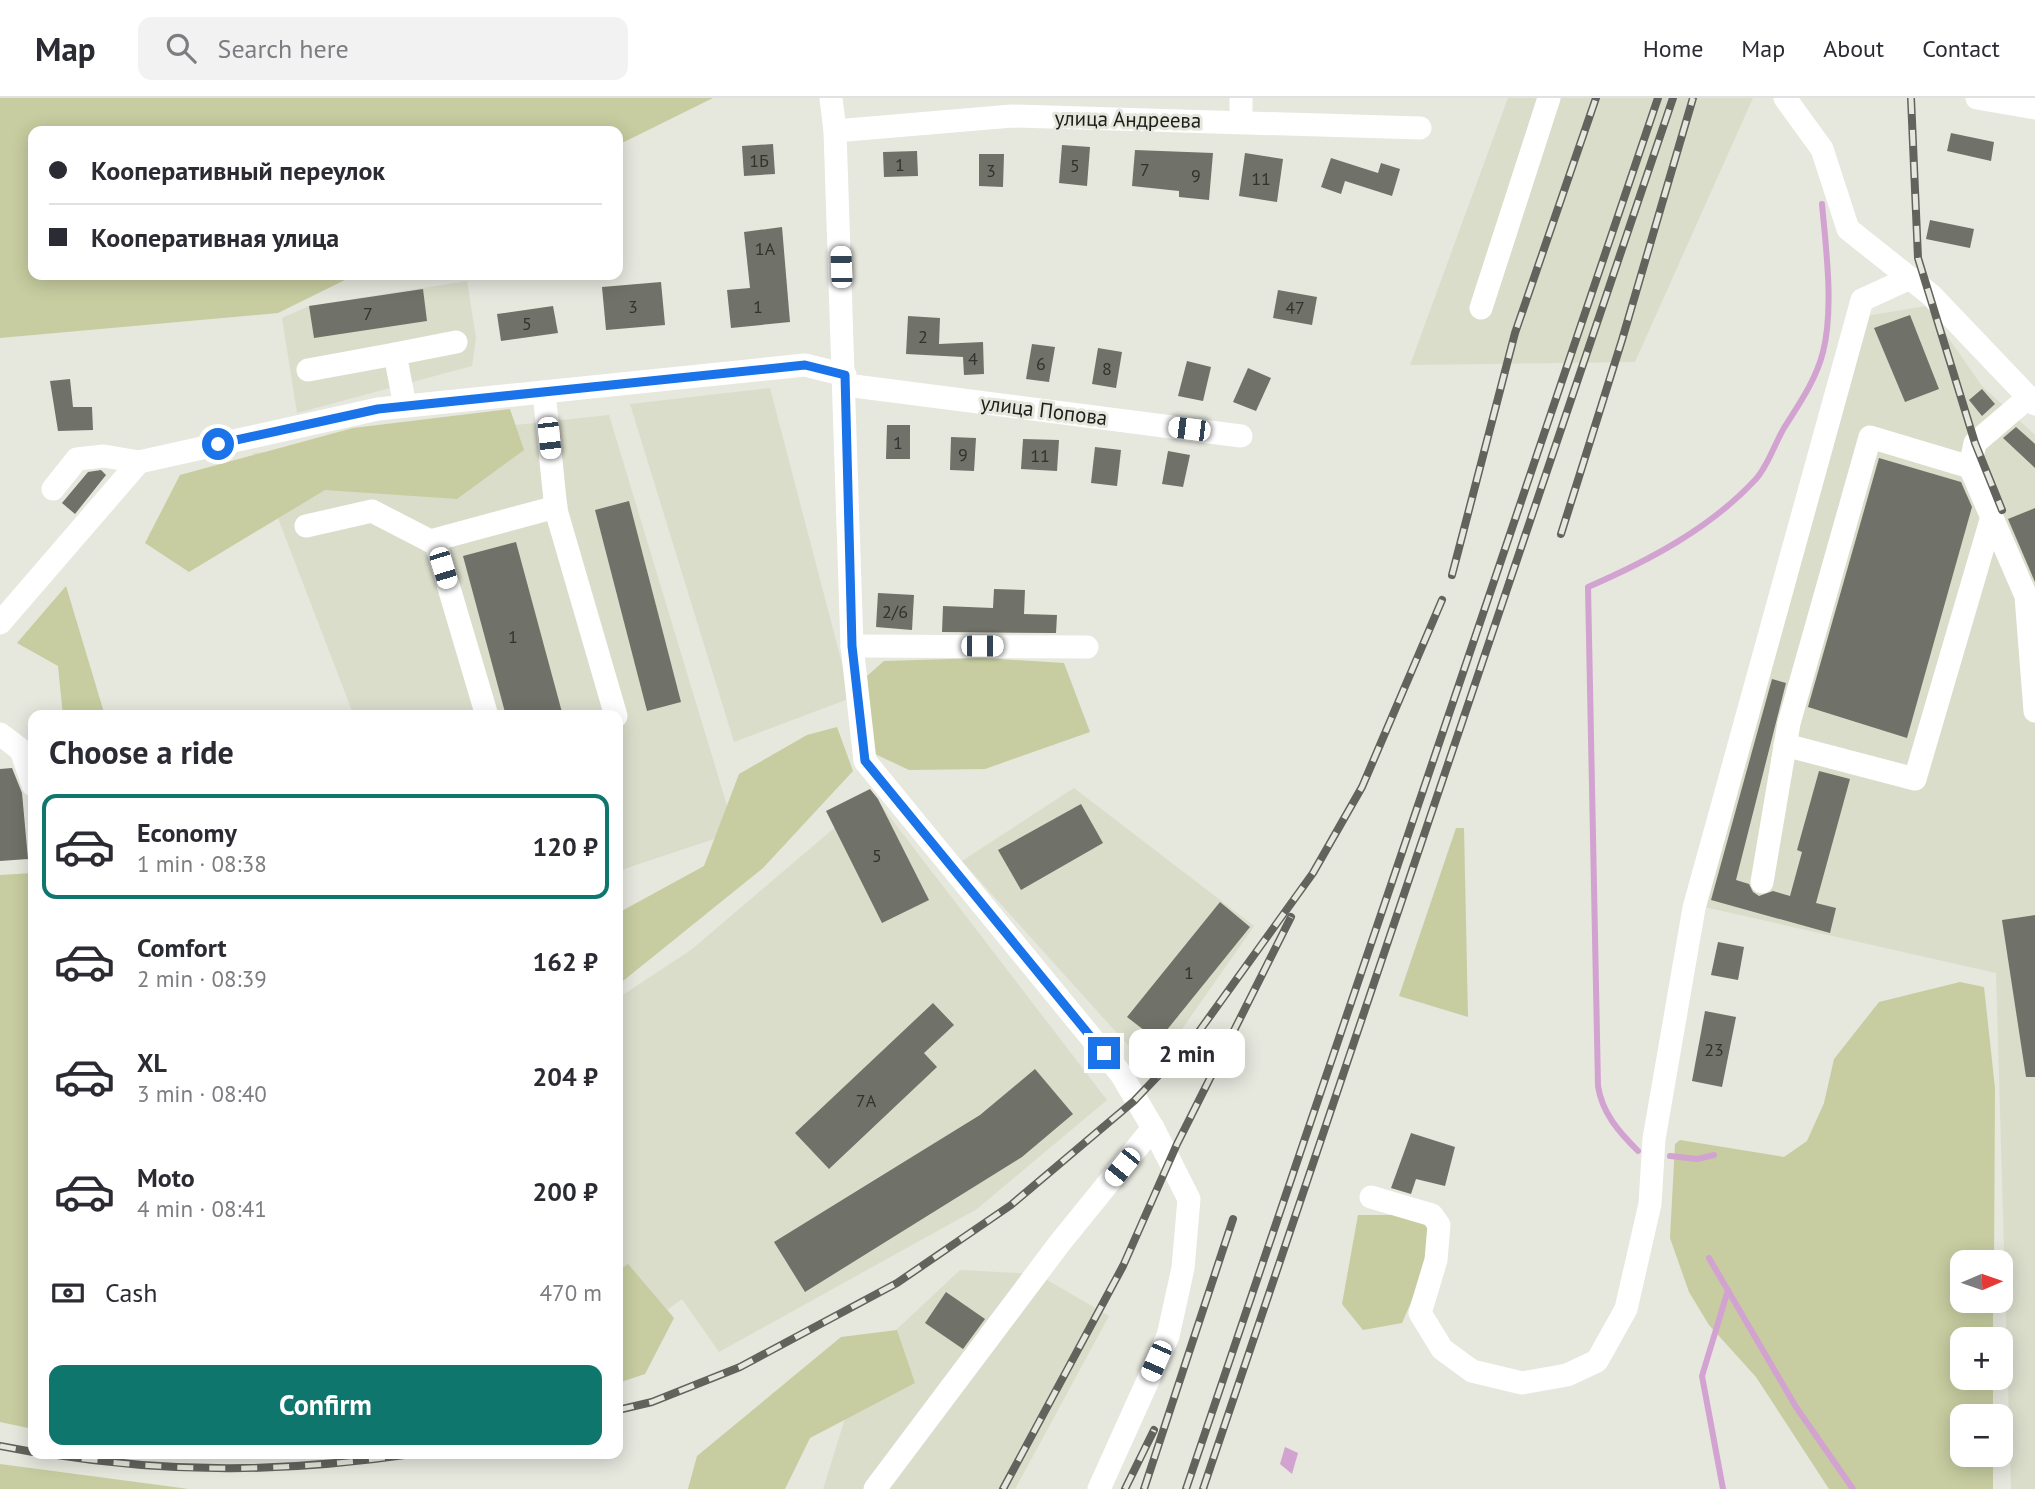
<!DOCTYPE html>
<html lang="en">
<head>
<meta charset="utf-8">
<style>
  :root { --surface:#fff; --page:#f2f2f3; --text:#2b2b33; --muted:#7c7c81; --line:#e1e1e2; --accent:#0f766e }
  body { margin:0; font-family:"PT Sans",sans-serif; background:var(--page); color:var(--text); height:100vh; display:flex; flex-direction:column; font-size:26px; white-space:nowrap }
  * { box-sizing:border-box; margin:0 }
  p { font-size:23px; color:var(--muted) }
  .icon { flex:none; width:38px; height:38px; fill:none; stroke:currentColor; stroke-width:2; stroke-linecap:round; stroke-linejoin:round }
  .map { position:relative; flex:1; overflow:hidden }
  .side { position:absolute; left:28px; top:612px; width:595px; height:749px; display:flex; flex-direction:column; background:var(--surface); border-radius:14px; box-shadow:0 4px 18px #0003 }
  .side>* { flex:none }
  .banner { position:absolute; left:28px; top:28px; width:595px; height:154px; border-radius:14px; box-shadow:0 4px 18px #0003; display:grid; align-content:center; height:154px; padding:0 21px; background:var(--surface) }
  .needle { width:46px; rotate:88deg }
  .buttons { position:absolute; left:1950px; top:1152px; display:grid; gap:14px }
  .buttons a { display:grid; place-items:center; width:63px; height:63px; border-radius:14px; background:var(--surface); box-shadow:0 4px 18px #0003; font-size:35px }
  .end { position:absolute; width:32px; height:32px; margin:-16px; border:9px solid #1a73e8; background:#fff; box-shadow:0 0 0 4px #fff }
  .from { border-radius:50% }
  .bubble { position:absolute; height:49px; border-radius:14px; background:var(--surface); box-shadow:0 4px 18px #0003; font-size:23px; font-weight:800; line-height:49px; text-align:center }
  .car { position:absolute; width:21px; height:42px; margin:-21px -10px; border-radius:9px; box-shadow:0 0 5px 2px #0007; background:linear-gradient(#fff 24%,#345 0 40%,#fff 0 76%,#345 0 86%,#fff 0) }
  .banner b { display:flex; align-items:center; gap:24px; height:66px; font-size:26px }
  .banner b+b { border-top:2px solid var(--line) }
  .banner i { width:18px; height:18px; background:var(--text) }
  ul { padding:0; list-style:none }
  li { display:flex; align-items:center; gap:21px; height:105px; margin:0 14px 10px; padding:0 7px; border:4px solid transparent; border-radius:14px }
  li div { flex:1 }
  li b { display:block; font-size:26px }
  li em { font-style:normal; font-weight:800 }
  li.selected { border-color:var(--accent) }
  li>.icon { width:63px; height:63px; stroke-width:1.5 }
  h2 { padding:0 21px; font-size:32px; line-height:84px }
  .pay { display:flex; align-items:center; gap:18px; height:77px; padding:0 21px; font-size:26px }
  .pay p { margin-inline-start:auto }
  .cta { display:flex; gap:14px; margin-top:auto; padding:14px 21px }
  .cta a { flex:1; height:80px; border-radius:14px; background:var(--accent); color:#fff; font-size:28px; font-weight:800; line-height:80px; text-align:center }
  header { display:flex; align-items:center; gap:42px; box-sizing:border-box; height:98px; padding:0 35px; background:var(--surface); border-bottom:2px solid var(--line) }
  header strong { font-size:33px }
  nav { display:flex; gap:38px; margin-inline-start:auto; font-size:24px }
  .search { width:490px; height:63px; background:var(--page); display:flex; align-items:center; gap:18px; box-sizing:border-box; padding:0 24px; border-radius:14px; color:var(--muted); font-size:26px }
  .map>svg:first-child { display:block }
</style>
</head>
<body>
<header>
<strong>Map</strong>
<div class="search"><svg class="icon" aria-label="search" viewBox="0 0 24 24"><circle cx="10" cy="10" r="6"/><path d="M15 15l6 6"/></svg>Search here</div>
<nav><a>Home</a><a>Map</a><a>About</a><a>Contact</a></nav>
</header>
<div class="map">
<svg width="2035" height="1391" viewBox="0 0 2035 1391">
  <rect width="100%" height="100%" fill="#e6e7dd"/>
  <g fill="#dbddcb">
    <path d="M1508,0H1753L1635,264L1410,267Z"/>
    <path d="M467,183L476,240L472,268L297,315L282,220L309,208Z"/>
    <path d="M1926,208L1982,288L2035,337V1391H2011L1996,875L1700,808L1866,218Z"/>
    <path d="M770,290L851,600L734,644L630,306Z"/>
    <path d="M609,317L735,734L618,773V618H354L253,355Z"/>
    <path d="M1074,690L1254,828L1152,974L962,763Z"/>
    <path d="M873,697L1107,1002L977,1111L719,1254L682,1201L618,1248V900L691,852Z"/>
    <path d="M960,1172L1037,1176L1109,1218L1015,1391H823L863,1263Z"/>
  </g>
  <g fill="#c7cda0">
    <path d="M0,0H713L618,47V33H33V177H355L278,215L0,240Z"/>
    <path d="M510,311L524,352L457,401L325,392L189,474L145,445L180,377L353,330Z"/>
    <path d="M66,488L105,618H63L58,568L17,545Z"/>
    <path d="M984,560L1064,565L1090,634L985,671L909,672L873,655L867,578L884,563Z"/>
    <path d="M837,629L853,673L763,770L618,887V815L704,768L739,676L807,637Z"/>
    <path d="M1456,730H1464L1468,919L1399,898Z"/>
    <path d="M33,775V1331L0,1324V777Z"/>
    <path d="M1960,884L1984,889L1995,990L1994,1164H1962V1202H1993V1241H1962V1279H1993V1318H1962V1356H1993V1391H1829L1756,1279L1709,1227L1689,1194L1670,1140L1675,1046L1680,1042L1784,1059L1807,1043L1824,1005L1834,961L1879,904Z"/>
    <path d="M1358,1117H1405L1431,1128L1422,1179L1402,1225L1363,1232L1342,1206Z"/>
    <path d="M628,1166L674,1220L645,1276L618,1285V1173Z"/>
    <path d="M897,1232L915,1285L810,1340L785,1391H688L697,1358L841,1239Z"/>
    <path d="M0,1366L189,1391H0Z"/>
  </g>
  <path fill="#d2a2d1" d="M1285,1349L1298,1355L1292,1376L1280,1366Z"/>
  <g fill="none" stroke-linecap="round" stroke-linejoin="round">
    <g stroke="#d2a2d1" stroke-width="6">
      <path d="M1638,1053C1619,1034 1602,1015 1598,988L1588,489C1648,463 1711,430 1756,381C1768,368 1775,345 1784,330C1799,306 1816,282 1823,254C1834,211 1826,150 1822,106"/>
      <path d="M1670,1058L1697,1061L1714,1057"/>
      <path d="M1709,1160L1796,1309L1853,1391"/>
      <path d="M1723,1391L1702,1278L1728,1192"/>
    </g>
  </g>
  <g fill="#707168">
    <path d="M1951,35L1994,44L1991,63L1947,53Z"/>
    <path d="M773,46L775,76L744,78L742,48Z"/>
    <path d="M1062,47L1090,49L1087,88L1059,85Z"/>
    <path d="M1135,52L1213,55L1209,102L1179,99V93L1132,88Z"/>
    <path d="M917,53L918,78L884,79L883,54Z"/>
    <path d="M1245,55L1283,61L1277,104L1239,98Z"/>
    <path d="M979,56H1004L1003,89L979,88Z"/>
    <path d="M1331,60L1378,75L1381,65L1400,71L1392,98L1345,83L1341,96L1321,89Z"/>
    <path d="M1930,122L1974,131L1970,150L1926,141Z"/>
    <path d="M782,129L790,224L731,230L727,192L750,190L744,134Z"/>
    <path d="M661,184L665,227L606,232L602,189Z"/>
    <path d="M423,191L427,223L314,240L309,208Z"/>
    <path d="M1278,192L1317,199L1312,227L1273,220Z"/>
    <path d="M553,208L558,235L501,243L497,216Z"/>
    <path d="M1910,217L1939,291L1905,304L1874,230Z"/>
    <path d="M908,218L940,220L939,246L983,244L984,276L964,277L963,259L906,256Z"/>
    <path d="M1032,246L1055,249L1049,284L1026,281Z"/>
    <path d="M1098,250L1122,254L1116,290L1092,286Z"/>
    <path d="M1187,263L1211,269L1203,303L1178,298Z"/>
    <path d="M1248,270L1271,280L1256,313L1233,304Z"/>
    <path d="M70,281L73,309H92L93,332L58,333L50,283Z"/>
    <path d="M1982,291L1995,306L1982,318L1969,302Z"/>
    <path d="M887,327H910V361H886Z"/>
    <path d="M2016,329L2035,346V370L2003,340Z"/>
    <path d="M951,339L976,340L974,373L950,372Z"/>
    <path d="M1023,341L1059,342L1057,373L1021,371Z"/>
    <path d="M1095,349L1121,352L1117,388L1091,385Z"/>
    <path d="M1168,353L1190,357L1183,389L1162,386Z"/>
    <path d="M1879,360L1961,384L1972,409L1907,640L1808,609Z"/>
    <path d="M101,372L106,377L75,416L62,405L88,374Z"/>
    <path d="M629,403L681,604L647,613L595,412Z"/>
    <path d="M2035,410V484L2008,421Z"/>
    <path d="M516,444L563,618H506L463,458Z"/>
    <path d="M994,491L1025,492L1024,516L1057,517L1056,535L942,534L943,508L993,510Z"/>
    <path d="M878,495L914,497L912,532L876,529Z"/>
    <path d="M1772,581L1786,585L1736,782L1749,786L1753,794L1759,798L1773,793L1790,798L1802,754L1797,752L1819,673L1850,681L1816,805L1836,810L1830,835L1711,802Z"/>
    <path d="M12,670L22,695L28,761L0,763V671Z"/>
    <path d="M870,691L878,701L929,802L882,825L826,713Z"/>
    <path d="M1081,706L1103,745L1021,792L998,752Z"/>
    <path d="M1220,804L1250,829L1158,943L1127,919Z"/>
    <path d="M2035,817V979H2026L2002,822Z"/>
    <path d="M1718,844L1744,849L1738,882L1711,877Z"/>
    <path d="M933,905L954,927L924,955L937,969L829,1071L795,1035Z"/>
    <path d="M1705,913L1736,919L1722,989L1692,983Z"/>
    <path d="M1035,971L1073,1016L1022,1059L805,1194L774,1144L980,1017Z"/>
    <path d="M1411,1035L1455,1049L1445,1088L1416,1081L1411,1096L1391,1090Z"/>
    <path d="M946,1194L985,1221L963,1251L925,1225Z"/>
  </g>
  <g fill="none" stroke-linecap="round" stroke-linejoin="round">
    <g stroke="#fff" stroke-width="23">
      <path d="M831,0L835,33L852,548L865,663L1121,976L1153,1030L1189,1101L1183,1170L1168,1238L1099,1391"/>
      <path d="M1241,0V23"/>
      <path d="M1785,0L1822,51L1848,131L1931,197L2035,306"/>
      <path d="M1977,0L2035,10"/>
      <path d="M835,33L1012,18L1420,30"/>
      <path d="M1481,210L1549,0"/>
      <path d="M395,256L456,244"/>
      <path d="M308,272L395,256L405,308"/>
      <path d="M846,287L1241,338"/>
      <path d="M544,294L556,412L616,618"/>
      <path d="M2029,299L1975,345L1970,369L2026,498L2035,613"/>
      <path d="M53,391L77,361L104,358L139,364"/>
      <path d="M306,428L372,413L436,446L487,618"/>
      <path d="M430,443L556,409"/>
      <path d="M0,525L139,364L378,311L805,267L845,277"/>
      <path d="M852,548L1087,549"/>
      <path d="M0,636L21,652L33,687"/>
      <path d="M1785,647L1915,681L1991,422"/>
      <path d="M1762,784L1789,625L1870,339L1970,369"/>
      <path d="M1371,1099L1432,1117L1439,1127L1436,1162L1420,1215L1442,1251L1472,1273L1522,1285L1567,1277L1597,1263L1626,1211L1650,1106L1654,1041L1694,810L1862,202L1910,180"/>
      <path d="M875,1391L1059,1146L1153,1030"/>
    </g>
    <defs>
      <g id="rail">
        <path d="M1911,0L1918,160L1975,345L2002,412"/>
        <path d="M1561,436L1622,242L1693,0"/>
        <path d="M1452,477L1515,235L1596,0"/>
        <path d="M618,1312L652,1304L740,1269L897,1185L1011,1107L1134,1003L1195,939L1313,775L1362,689L1442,502"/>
        <path d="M0,1348L33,1354"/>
        <path d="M50,1356C175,1376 288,1374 412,1356"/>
        <path d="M1003,1391L1123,1168L1177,1046L1291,819"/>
        <path d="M1125,1391L1154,1332"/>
        <path d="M1144,1391L1233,1121"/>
        <path d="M1186,1391L1658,0"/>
        <path d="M1203,1391L1673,0"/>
      </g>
    </defs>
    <use href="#rail" stroke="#62635d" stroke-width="8"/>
    <use href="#rail" stroke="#e6e7dd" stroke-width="5" stroke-dasharray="16" stroke-linecap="butt"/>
  </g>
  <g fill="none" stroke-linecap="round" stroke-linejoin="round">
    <path stroke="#1a73e8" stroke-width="9" d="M218,346L378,311L805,267L845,277L852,548L865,663L1104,955"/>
  </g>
  <g text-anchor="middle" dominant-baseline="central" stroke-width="6" stroke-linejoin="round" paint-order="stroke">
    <g font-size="18" fill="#32332e">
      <text x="759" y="62">1Б</text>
      <text x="900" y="66">1</text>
      <text x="1075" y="67">5</text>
      <text x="1145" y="71">7</text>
      <text x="991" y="72">3</text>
      <text x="1196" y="77">9</text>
      <text x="1261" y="80">11</text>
      <text x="765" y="150">1А</text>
      <text x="633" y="208">3</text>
      <text x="758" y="208">1</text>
      <text x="1295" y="209">47</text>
      <text x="368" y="215">7</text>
      <text x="527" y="225">5</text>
      <text x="923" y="238">2</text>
      <text x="973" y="260">4</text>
      <text x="1041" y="265">6</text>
      <text x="1107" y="270">8</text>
      <text x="898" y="344">1</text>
      <text x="963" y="356">9</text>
      <text x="1040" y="357">11</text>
      <text x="895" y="513">2/6</text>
      <text x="513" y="538">1</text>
      <text x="877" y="757">5</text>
      <text x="1189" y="874">1</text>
      <text x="1714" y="951">23</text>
      <text x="866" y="1002">7А</text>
    </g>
    <g font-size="21" fill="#1e1e1b" stroke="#e6e7dd">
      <text transform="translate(1128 21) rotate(1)">улица Андреева</text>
      <text transform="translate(1044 312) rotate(7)">улица Попова</text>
    </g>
  </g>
</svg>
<div class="buttons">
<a><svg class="needle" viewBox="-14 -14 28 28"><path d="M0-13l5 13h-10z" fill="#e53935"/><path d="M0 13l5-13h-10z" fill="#7c7c81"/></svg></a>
<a>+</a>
<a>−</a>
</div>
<i class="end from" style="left:218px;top:346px"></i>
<i class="end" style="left:1104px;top:955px"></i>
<div class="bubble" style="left:1129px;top:931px;width:116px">2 min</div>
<i class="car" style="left:841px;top:169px;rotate:358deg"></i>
<i class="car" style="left:1189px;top:331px;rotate:277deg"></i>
<i class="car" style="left:549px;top:340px;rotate:174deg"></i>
<i class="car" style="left:443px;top:470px;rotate:163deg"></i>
<i class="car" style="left:982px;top:548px;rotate:90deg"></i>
<i class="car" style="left:1122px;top:1069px;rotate:219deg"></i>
<i class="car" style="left:1156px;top:1263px;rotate:204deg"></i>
<div class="banner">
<b><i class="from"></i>Кооперативный переулок</b>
<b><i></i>Кооперативная улица</b>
</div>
<section class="side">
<h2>Choose a ride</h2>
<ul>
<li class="selected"><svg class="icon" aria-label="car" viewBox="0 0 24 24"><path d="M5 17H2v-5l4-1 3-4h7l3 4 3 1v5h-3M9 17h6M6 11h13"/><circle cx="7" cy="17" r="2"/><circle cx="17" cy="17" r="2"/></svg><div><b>Economy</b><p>1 min · 08:38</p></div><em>120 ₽</em></li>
<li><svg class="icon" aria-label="car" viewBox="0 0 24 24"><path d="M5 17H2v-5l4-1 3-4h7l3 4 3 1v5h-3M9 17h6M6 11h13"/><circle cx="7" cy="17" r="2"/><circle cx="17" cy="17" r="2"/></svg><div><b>Comfort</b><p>2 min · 08:39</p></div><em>162 ₽</em></li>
<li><svg class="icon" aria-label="car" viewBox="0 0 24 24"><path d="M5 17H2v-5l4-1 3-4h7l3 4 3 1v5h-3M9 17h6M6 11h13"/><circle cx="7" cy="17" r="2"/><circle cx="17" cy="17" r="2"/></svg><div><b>XL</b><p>3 min · 08:40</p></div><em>204 ₽</em></li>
<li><svg class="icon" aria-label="car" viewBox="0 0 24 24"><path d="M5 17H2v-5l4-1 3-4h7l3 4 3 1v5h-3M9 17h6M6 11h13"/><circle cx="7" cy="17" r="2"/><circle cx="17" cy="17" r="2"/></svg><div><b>Moto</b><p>4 min · 08:41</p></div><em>200 ₽</em></li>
</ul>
<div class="pay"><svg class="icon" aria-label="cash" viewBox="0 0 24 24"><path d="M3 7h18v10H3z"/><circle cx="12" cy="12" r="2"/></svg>Cash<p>470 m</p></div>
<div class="cta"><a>Confirm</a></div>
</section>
</div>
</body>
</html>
